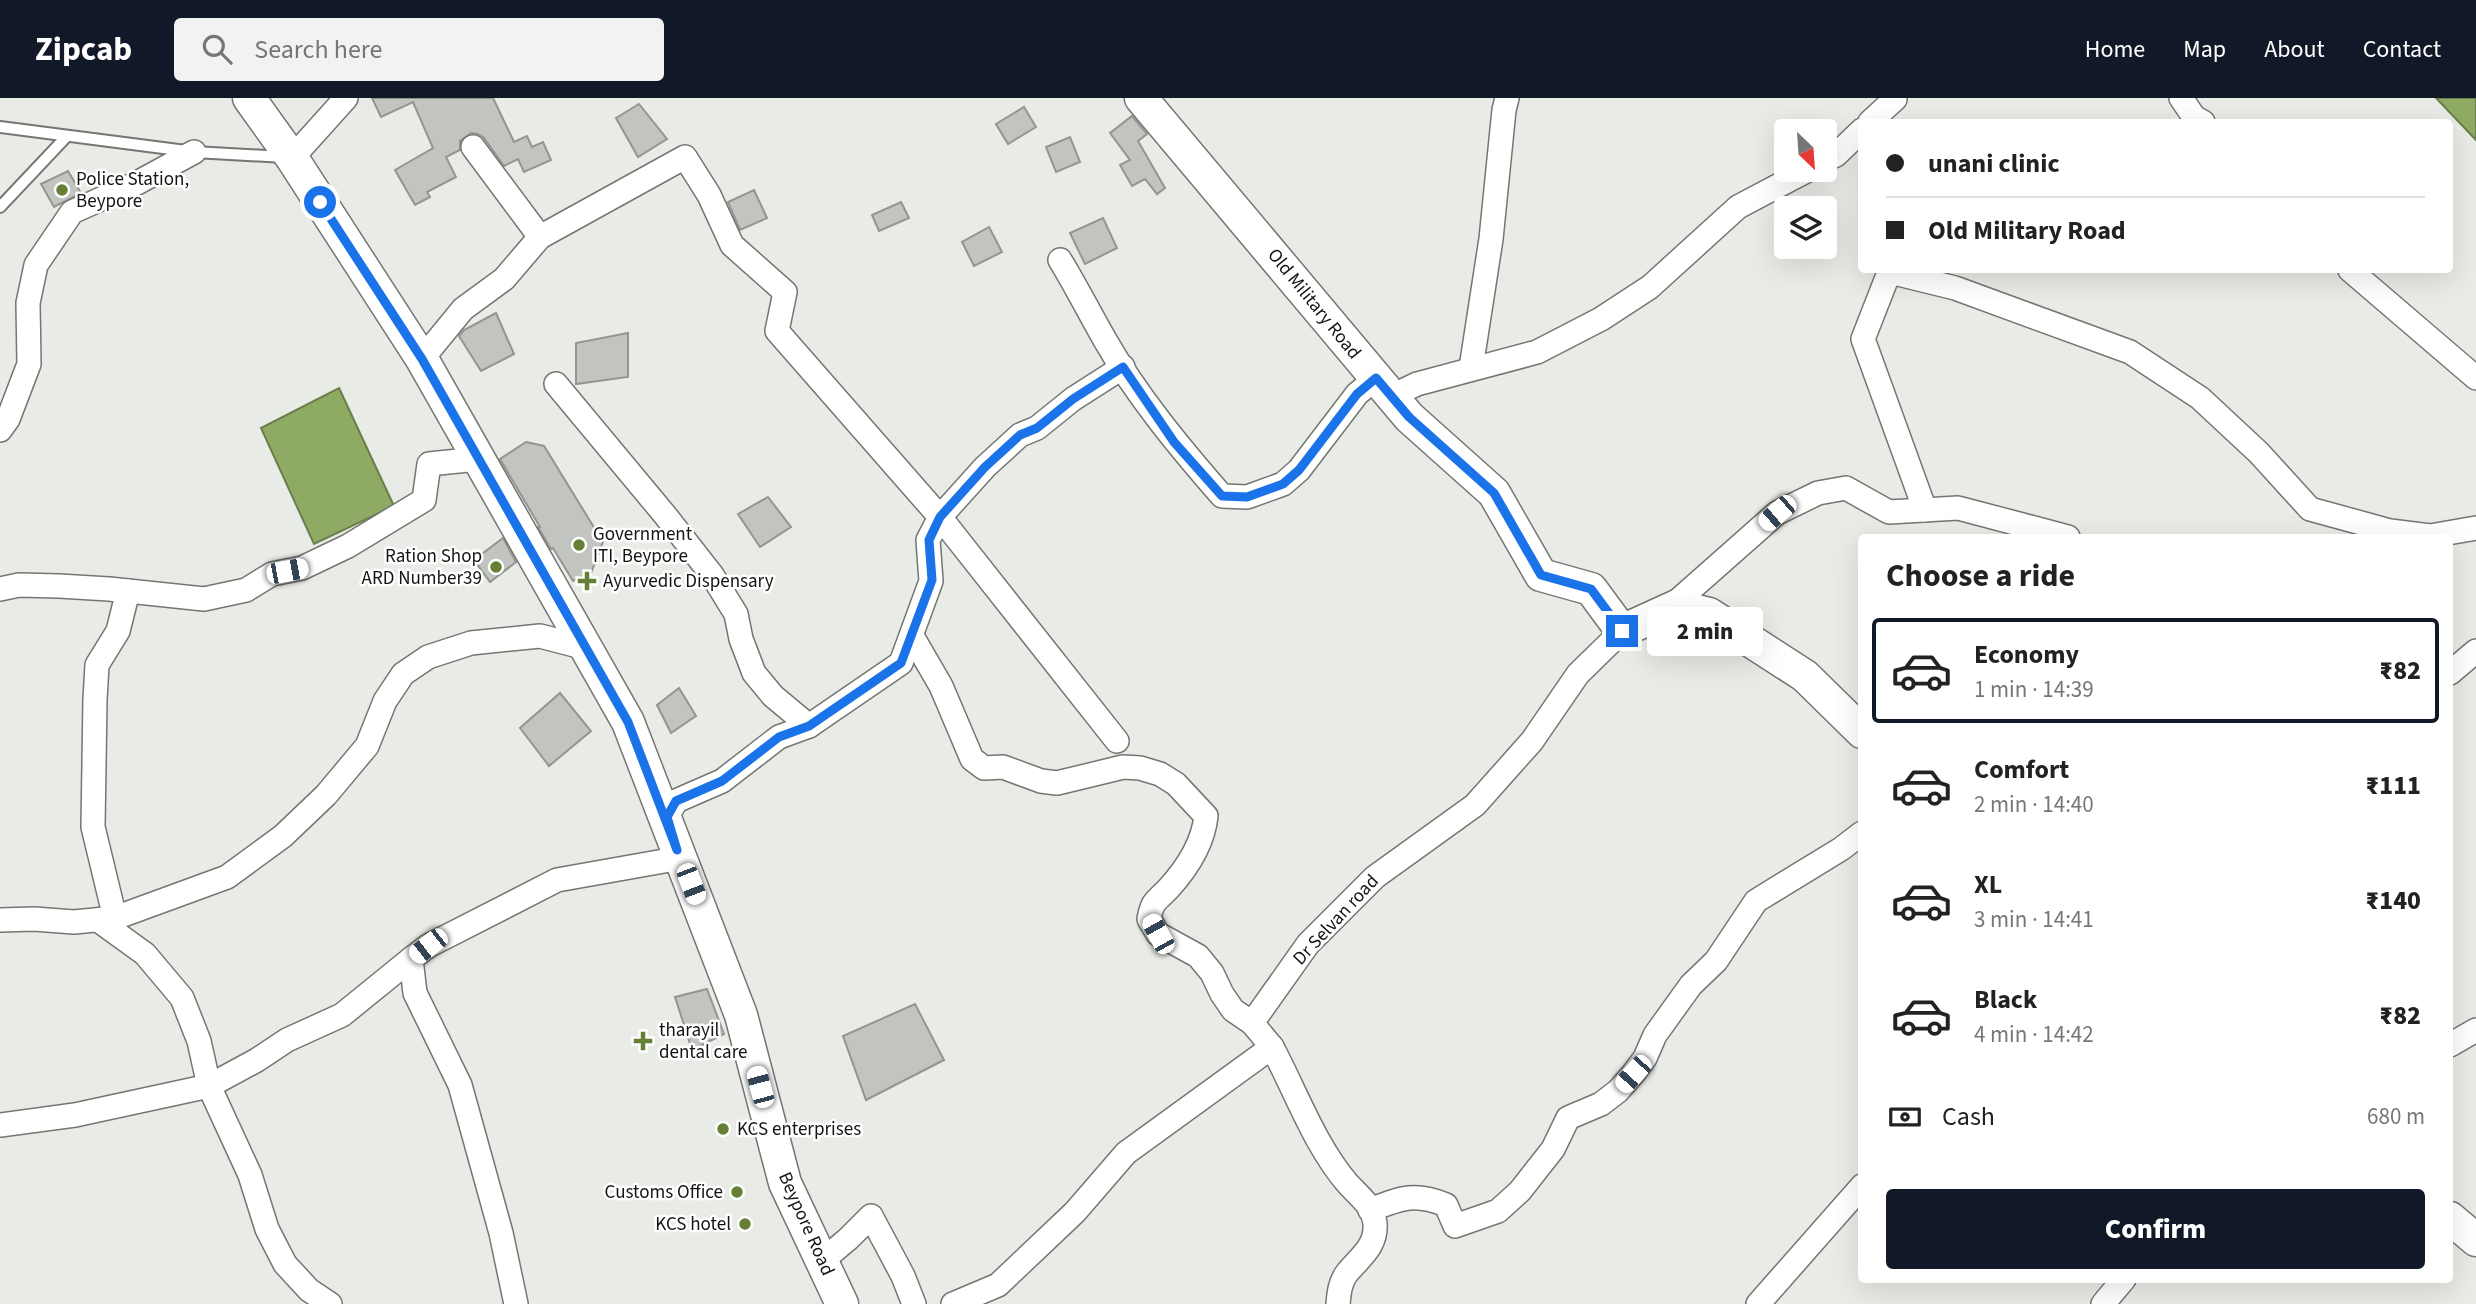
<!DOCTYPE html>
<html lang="en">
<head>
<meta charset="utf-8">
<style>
  :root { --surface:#fff; --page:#f2f2f2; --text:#222; --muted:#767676; --line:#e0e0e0; --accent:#111827 }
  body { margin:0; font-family:"Source Sans 3",sans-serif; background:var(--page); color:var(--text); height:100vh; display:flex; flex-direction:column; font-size:26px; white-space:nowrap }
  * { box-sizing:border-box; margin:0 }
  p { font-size:23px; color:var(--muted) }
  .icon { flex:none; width:38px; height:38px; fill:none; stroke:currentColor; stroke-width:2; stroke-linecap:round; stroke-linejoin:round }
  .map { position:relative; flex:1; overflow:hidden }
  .side { position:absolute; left:1858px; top:436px; width:595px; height:749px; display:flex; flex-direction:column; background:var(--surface); border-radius:7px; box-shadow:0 7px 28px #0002 }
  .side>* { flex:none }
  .hud { position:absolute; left:1858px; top:21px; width:595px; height:154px; border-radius:7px; box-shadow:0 7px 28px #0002; display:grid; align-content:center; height:154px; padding:0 28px; background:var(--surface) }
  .needle { width:46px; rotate:155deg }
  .buttons { position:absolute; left:1774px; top:21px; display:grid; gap:14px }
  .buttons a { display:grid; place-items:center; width:63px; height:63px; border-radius:7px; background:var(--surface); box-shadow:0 7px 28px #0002; font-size:35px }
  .end { position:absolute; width:32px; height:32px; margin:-16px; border:9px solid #1a73e8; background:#fff; box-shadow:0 0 0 4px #fff }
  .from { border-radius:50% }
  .bubble { position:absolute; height:49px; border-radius:7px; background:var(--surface); box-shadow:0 7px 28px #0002; font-size:23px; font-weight:800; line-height:49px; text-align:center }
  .car { position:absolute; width:21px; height:42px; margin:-21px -10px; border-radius:9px; box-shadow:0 0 5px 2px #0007; background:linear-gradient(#fff 24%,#345 0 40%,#fff 0 76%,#345 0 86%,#fff 0) }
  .hud b { display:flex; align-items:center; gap:24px; height:66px; font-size:26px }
  .hud b+b { border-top:2px solid var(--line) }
  .hud i { width:18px; height:18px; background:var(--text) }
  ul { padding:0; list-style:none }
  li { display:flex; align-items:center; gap:21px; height:105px; margin:0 14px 10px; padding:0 14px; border:4px solid transparent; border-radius:7px }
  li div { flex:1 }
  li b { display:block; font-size:26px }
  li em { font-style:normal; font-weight:800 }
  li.active { border-color:var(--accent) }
  li>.icon { width:63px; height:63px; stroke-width:1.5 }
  h2 { padding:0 28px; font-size:32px; line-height:84px }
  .pay { display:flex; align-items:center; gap:18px; height:77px; padding:0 28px; font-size:26px }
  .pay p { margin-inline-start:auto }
  .primary-button { display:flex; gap:14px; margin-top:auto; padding:14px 28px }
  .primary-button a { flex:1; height:80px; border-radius:7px; background:var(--accent); color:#fff; font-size:28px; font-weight:800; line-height:80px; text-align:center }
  header { display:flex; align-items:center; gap:42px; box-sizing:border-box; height:98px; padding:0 35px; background:var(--accent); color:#fff }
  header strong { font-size:33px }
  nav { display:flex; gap:38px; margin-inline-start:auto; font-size:24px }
  .search { width:490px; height:63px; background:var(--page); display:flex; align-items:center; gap:18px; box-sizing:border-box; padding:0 24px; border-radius:7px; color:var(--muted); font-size:26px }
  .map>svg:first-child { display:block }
</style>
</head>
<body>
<header>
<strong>Zipcab</strong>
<div class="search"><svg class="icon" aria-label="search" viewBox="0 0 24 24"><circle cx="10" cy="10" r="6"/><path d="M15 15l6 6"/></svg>Search here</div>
<nav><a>Home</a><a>Map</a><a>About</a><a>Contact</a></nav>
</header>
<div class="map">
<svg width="2476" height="1206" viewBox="0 0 2476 1206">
  <rect width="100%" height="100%" fill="#e9ebe6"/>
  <g fill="#8fab63" stroke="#6a7e4b" stroke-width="2">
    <path d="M2436,0H2476V42Z"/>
    <path d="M339,290L394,408L314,446L261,330Z"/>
  </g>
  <g fill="#c2c4bf" stroke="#939590" stroke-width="2">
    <path d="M372,0H493L514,44L527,38L532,49L543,44L551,62L524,74L518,61L504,68L484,40L478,36L471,35L460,43V52L446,59L456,79L427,94L430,99L415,107L395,72L433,50L413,4L381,19Z"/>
    <path d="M639,6L667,41L638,59L616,20Z"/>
    <path d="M1024,9L1036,29L1008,46L996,26Z"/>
    <path d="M1132,18L1147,36L1138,43L1165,90L1157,96L1145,81L1132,88L1120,67L1130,62L1110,35Z"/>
    <path d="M1070,39L1080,64L1056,74L1046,49Z"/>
    <path d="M68,73L81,95L54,109L41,86Z"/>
    <path d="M754,92L767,120L740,132L728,104Z"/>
    <path d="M901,104L909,120L879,133L872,117Z"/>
    <path d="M1103,120L1117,150L1085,166L1070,135Z"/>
    <path d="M989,129L1002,154L974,168L962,144Z"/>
    <path d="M496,215L514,256L481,273L459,238L464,232Z"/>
    <path d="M628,235V279L576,286V245Z"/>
    <path d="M526,344L544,348L603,444L591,475L573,483L553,450L551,451L538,429H540L500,361Z"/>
    <path d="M768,399L791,429L760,449L738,416Z"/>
    <path d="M503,440L516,464L490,484L474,462Z"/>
    <path d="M679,590L696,618L671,635L657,607Z"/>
    <path d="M560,595L591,633L549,668L520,630Z"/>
    <path d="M707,891L724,936L692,952L675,899Z"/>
    <path d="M915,906L944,962L866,1002L843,938Z"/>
  </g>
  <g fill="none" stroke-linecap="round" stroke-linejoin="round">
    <defs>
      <g id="lane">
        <path d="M0,29L194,54L285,59"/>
        <path d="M0,109L67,38"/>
      </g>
      <g id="street">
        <path d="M2181,0L2194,19L2203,24"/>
        <path d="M1870,24L1895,1"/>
        <path d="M292,60L346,0"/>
        <path d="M1825,62L1836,57L1862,32"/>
        <path d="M540,139L685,59L709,97L732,147L785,194L777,233L940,419L1117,643"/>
        <path d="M1060,162C1076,188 1090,216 1105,242C1137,298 1180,350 1222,398L1247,399L1283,386L1299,372L1357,296L1376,280"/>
        <path d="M1890,172L1863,241L1925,412"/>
        <path d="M2350,172L2476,280"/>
        <path d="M1890,174L1955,190L2130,254L2200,300L2259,355L2310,411L2390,433L2430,438L2476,430"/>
        <path d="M422,261L463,211L504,181L540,139L473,49"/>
        <path d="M1471,270L1491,141L1504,12L1507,0"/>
        <path d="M556,286L665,417L712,477L736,516L741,541L754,575L773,598L809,628"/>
        <path d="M1392,298L1417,286L1537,254L1601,221L1650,189L1738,109L1808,72"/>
        <path d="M0,332L8,321L29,266L28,205L36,167L72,114L137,85L194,54"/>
        <path d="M0,491L19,487L59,488L109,491L204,501L246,492L272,476L302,470L348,448L424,402L429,366L478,361"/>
        <path d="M1665,514L1777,415L1818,395L1846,390L1889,414L1958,410L2068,439"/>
        <path d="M912,538L941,588L972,661L984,670L1003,669L1041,683L1057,685L1123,669L1140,670L1160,676L1176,686L1206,718C1203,746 1188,769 1169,790C1156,804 1153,801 1149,821L1158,836L1198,858L1212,875L1222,896L1233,912L1252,925"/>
        <path d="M2450,575L2476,553"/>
        <path d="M671,732L667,719L676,703L722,683L779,639L809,628L901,565L931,483L928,442L940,419L985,369L1020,337L1037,330L1073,301L1123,269"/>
        <path d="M115,820L93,729L95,601L97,567L118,533L128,493"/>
        <path d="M0,822L34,821L74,824L115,820L227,779L283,738L326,697L367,648L385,603L403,576L428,559L471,545L540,538L586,550"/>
        <path d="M98,822L145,856L182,900L199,943L209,988L250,1077L267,1131L285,1166L309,1192L330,1206"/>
        <path d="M2450,947L2476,932"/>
        <path d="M1272,949C1296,994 1315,1048 1348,1086C1359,1098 1373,1108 1375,1125C1377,1149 1359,1160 1347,1175C1340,1184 1339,1195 1338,1206"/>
        <path d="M0,1027L75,1017L209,988L257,962L287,942L342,917L411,861"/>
        <path d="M1370,1112C1401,1100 1415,1094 1446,1107L1455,1128L1498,1113L1520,1093L1553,1051L1568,1020L1601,1006L1618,993L1633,976L1645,960L1655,937L1691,887L1716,863L1756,803L1841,751L1862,735"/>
        <path d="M823,1162L848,1141L871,1118L903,1178L914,1206"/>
        <path d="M516,1206L501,1135L460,987L415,895L411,861L428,848L557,782L681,760"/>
        <path d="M953,1206L998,1187L1075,1114L1126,1055L1272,949L1252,925L1308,846L1375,779L1475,707L1532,643L1578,576L1622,533"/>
        <path d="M1758,1206L1862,1088"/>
        <path d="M2103,1206L2124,1181"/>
      </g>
      <g id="secondary">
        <path d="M249,0L292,60L422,261L628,624L741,917L785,1085L842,1206"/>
        <path d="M1141,0L1409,319L1494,395L1541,477L1591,491L1622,533L1677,508L1709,516L1805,578L1862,634"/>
        <path d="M2450,1120L2476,1142"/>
      </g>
    </defs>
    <use href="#lane" stroke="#747671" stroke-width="14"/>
    <use href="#street" stroke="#747671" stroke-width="26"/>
    <use href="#secondary" stroke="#747671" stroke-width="35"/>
    <use href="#lane" stroke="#fff" stroke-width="10"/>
    <use href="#street" stroke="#fff" stroke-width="23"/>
    <use href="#secondary" stroke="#fff" stroke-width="32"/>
  </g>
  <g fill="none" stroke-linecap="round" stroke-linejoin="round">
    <path stroke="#1a73e8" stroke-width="9" d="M320,104L422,261L628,624L677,752L667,719L676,703L722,683L779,639L809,628L901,565L932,482L929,442L940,419L985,369L1020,337L1037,330L1073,301L1123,269L1174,344L1222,398L1247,399L1283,386L1299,372L1357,296L1376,280L1409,319L1494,395L1541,477L1591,491L1622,533"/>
  </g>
  <g fill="#658034" stroke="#fff" stroke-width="2.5">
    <circle cx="62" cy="92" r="7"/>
    <circle cx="579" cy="447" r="7"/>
    <circle cx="496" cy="469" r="7"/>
    <path d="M583.5 472.5h7v7h7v7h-7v7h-7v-7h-7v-7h7z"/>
    <path d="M639.5 932.5h7v7h7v7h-7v7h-7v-7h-7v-7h7z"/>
    <circle cx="723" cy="1031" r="7"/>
    <circle cx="737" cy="1094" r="7"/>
    <circle cx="745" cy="1126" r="7"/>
  </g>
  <g text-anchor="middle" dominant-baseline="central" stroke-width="5" stroke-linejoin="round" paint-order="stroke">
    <g font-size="19" fill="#141513" stroke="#fff" text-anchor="start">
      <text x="76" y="81">Police Station,<tspan x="76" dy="22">Beypore</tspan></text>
      <text x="593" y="436">Government<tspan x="593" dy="22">ITI, Beypore</tspan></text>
      <text x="482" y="458" text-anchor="end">Ration Shop<tspan x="482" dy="22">ARD Number39</tspan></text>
      <text x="603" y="483">Ayurvedic Dispensary</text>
      <text x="659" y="932">tharayil<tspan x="659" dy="22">dental care</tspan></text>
      <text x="737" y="1031">KCS enterprises</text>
      <text x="723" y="1094" text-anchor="end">Customs Office</text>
      <text x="731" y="1126" text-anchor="end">KCS hotel</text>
    </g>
    <g font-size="19" fill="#141513" stroke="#fff">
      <text transform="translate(1314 206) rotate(51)">Old Military Road</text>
      <text transform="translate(1336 822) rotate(-47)">Dr Selvan road</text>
      <text transform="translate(806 1126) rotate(66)">Beypore Road</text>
    </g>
  </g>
</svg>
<div class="buttons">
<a><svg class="needle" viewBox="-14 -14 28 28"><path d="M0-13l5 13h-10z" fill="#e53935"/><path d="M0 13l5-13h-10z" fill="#767676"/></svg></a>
<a><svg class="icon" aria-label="layers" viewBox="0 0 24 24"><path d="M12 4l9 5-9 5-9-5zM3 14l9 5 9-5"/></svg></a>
</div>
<i class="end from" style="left:320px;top:104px"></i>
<i class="end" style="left:1622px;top:533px"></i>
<div class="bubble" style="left:1647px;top:509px;width:116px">2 min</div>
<i class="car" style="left:1777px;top:415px;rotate:229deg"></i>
<i class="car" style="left:287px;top:473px;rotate:79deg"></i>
<i class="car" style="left:691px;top:786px;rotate:159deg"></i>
<i class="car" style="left:1158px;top:836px;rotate:331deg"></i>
<i class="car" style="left:428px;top:848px;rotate:232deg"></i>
<i class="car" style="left:1633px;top:976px;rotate:222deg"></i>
<i class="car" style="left:760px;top:989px;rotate:345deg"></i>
<div class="hud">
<b><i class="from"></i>unani clinic</b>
<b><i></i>Old Military Road</b>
</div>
<section class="side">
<h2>Choose a ride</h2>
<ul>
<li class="active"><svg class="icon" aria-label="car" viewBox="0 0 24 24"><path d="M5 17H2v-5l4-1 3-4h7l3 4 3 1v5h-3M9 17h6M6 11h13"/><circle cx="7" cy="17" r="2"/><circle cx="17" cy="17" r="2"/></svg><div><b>Economy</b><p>1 min · 14:39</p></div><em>₹82</em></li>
<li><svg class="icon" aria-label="car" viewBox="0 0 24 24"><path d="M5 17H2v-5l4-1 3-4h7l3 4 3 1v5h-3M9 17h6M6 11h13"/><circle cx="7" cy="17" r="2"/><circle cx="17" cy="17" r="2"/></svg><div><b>Comfort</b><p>2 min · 14:40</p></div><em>₹111</em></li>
<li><svg class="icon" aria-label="car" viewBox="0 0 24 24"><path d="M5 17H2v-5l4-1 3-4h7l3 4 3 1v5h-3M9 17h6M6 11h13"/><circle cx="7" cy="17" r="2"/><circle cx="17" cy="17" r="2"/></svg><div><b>XL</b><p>3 min · 14:41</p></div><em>₹140</em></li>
<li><svg class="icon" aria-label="car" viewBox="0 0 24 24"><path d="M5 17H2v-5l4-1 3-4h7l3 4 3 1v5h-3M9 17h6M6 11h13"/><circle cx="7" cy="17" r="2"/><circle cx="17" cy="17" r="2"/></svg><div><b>Black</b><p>4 min · 14:42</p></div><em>₹82</em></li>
</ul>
<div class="pay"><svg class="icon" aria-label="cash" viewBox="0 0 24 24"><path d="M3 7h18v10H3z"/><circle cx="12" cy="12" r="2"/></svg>Cash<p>680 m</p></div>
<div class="primary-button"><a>Confirm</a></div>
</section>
</div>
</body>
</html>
